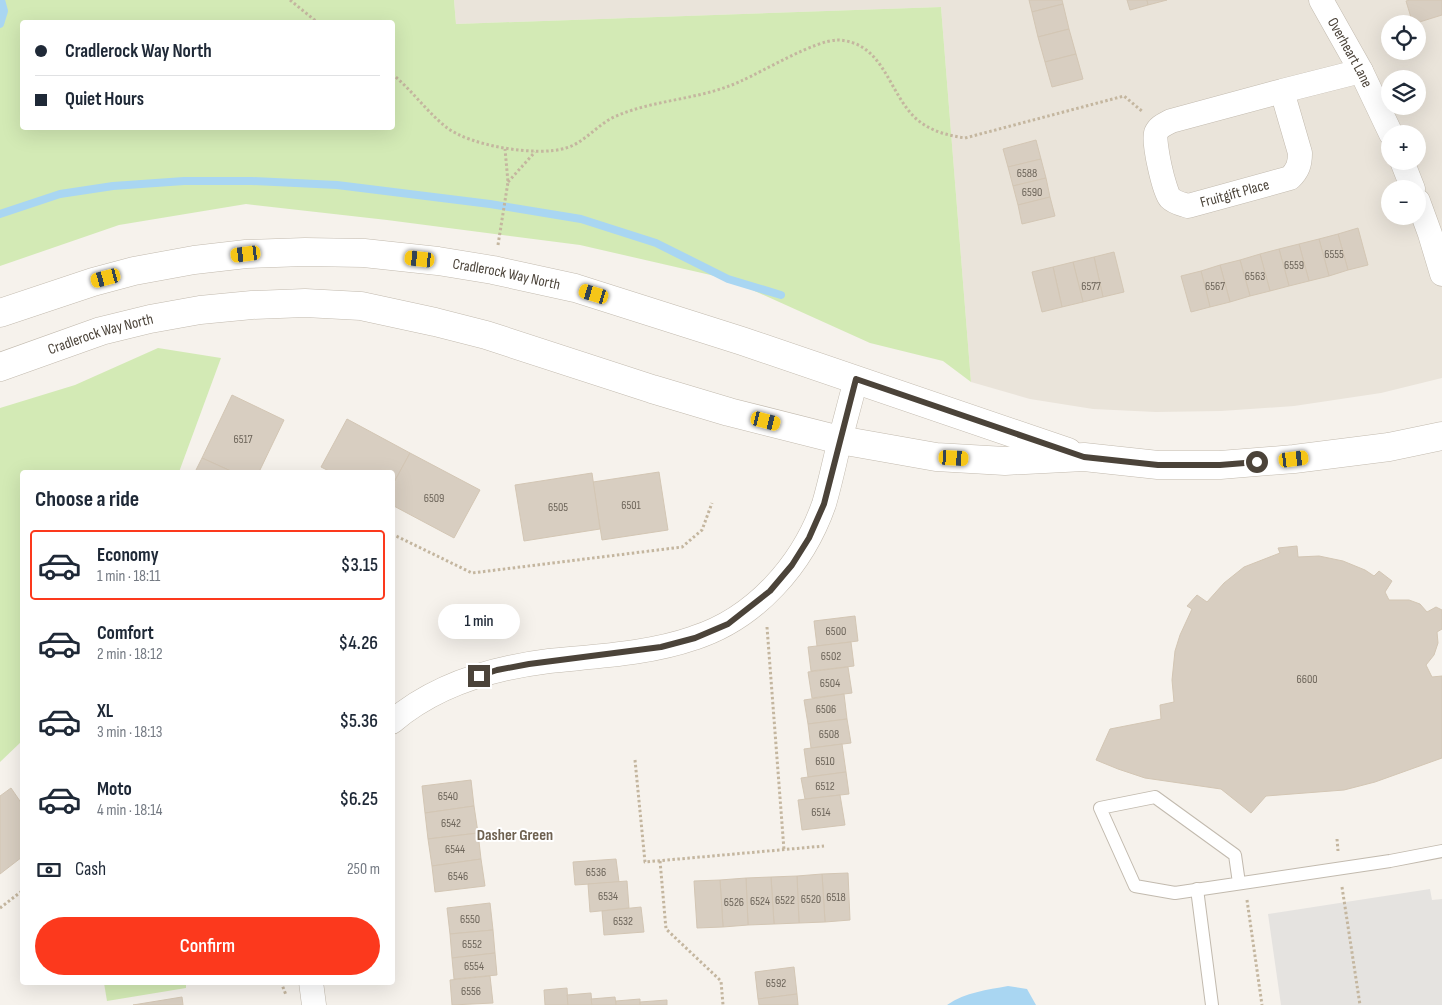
<!DOCTYPE html>
<html lang="en">
<head>
<meta charset="utf-8">
<style>
  :root { --surface:#fff; --page:#f2f2f3; --text:#1f2937; --muted:#747a83; --line:#e0e1e3; --accent:#fc391d }
  body { margin:0; font-family:"Sofia Sans Condensed",sans-serif; background:var(--page); color:var(--text); height:100vh; display:flex; flex-direction:column; font-size:19px; white-space:nowrap }
  * { box-sizing:border-box; margin:0 }
  p { font-size:16px; color:var(--muted) }
  .icon { flex:none; width:28px; height:28px; fill:none; stroke:currentColor; stroke-width:2; stroke-linecap:round; stroke-linejoin:round }
  .map { position:relative; flex:1; overflow:hidden }
  .drawer { position:absolute; left:20px; top:470px; width:375px; height:515px; display:flex; flex-direction:column; background:var(--surface); border-radius:5px; box-shadow:0 5px 20px #0002 }
  .drawer>* { flex:none }
  .hud { position:absolute; left:20px; top:20px; width:375px; height:110px; border-radius:5px; box-shadow:0 5px 20px #0002; display:grid; align-content:center; height:110px; padding:0 15px; background:var(--surface) }
  .tools { position:absolute; left:1381px; top:15px; display:grid; gap:10px }
  .tools a { display:grid; place-items:center; width:45px; height:45px; border-radius:50%; background:var(--surface); box-shadow:0 5px 20px #0002; font-size:25px }
  .end { position:absolute; width:22px; height:22px; margin:-11px; border:6px solid #4b4339; background:#fff; box-shadow:0 0 0 2px #fff }
  .from { border-radius:50% }
  .bubble { position:absolute; height:35px; border-radius:18px; background:var(--surface); box-shadow:0 5px 20px #0002; font-size:16px; font-weight:600; line-height:35px; text-align:center }
  .car { position:absolute; width:15px; height:30px; margin:-15px -8px; border-radius:6px; box-shadow:0 0 4px 1px #0007; background:linear-gradient(#f5c518 24%,#345 0 40%,#f5c518 0 76%,#345 0 86%,#f5c518 0) }
  .hud b { display:flex; align-items:center; gap:18px; height:48px; font-size:19px }
  .hud b+b { border-top:1px solid var(--line) }
  .hud i { width:12px; height:12px; background:var(--text) }
  ul { padding:0; list-style:none }
  li { display:flex; align-items:center; gap:15px; height:70px; margin:0 10px 8px; padding:0 5px; border:2px solid transparent; border-radius:5px }
  li div { flex:1 }
  li b { display:block; font-size:19px }
  li em { font-style:normal; font-weight:600 }
  li.current { border-color:var(--accent) }
  li>.icon { width:45px; height:45px; stroke-width:1.5 }
  h2 { padding:0 15px; font-size:22px; line-height:60px }
  .pay { display:flex; align-items:center; gap:12px; height:55px; padding:0 15px; font-size:19px }
  .pay p { margin-inline-start:auto }
  .cta { display:flex; gap:10px; margin-top:auto; padding:10px 15px }
  .cta a { flex:1; height:58px; border-radius:30px; background:var(--accent); color:#fff; font-size:20px; font-weight:600; line-height:58px; text-align:center }
  .map>svg:first-child { display:block }
</style>
</head>
<body>
<div class="map">
<svg width="1442" height="1005" viewBox="0 0 1442 1005">
  <rect width="100%" height="100%" fill="#f6f2ec"/>
  <path fill="#eae4da" fill-rule="evenodd" d="M454,0H1442V378L1381,393L1294,406L1221,411L1156,412L1093,409L1030,399L971,382L941,7L456,24ZM1390,24H1418V51H1390ZM1390,79H1418V106H1390ZM1390,134H1418V161H1390ZM1390,189H1418V216H1390Z"/>
  <g fill="#d3eab5" fill-rule="evenodd">
    <path d="M0,0H454L456,24L941,7L971,382L943,361L870,343L728,279L580,245L387,220L246,204L119,225L0,266ZM22,22H392V128H22Z"/>
    <path d="M158,348L221,358L179,472H22V741L0,762V408L75,385Z"/>
    <path d="M104,983H186V988L107,1001Z"/>
  </g>
  <path fill="#e5e3e0" d="M1430,889L1432,900L1442,899V1005H1281L1268,914Z"/>
  <path fill="#a9d6f2" d="M1008,986L1027,989L1036,1005H947C966,992 987,990 1008,986Z"/>
  <g fill="none" stroke-linecap="round" stroke-linejoin="round">
    <g stroke="#a9d6f2" stroke-width="8">
      <path d="M0,24L4,11L1,0"/>
      <path d="M0,214L60,194L113,186L184,181H252L337,185L490,204L581,219L656,243L728,279L781,295"/>
    </g>
  </g>
  <g fill="#d8cec1" stroke="#d3c6b4">
    <path d="M1029,0H1062L1063,4L1032,12Z"/>
    <path d="M1127,0H1147L1148,5L1130,10Z"/>
    <path d="M1147,0H1167L1148,5Z"/>
    <path d="M1410,0H1442V15L1413,24L1406,1Z"/>
    <path d="M1063,4L1069,29L1038,37L1032,12Z"/>
    <path d="M1069,29L1076,54L1045,62L1038,37Z"/>
    <path d="M1076,54L1083,79L1052,87L1045,62Z"/>
    <path d="M1036,140L1041,159L1008,167L1003,149Z"/>
    <path d="M1041,159L1046,178L1013,186L1008,167Z"/>
    <path d="M1046,178L1050,197L1018,205L1013,186Z"/>
    <path d="M1050,197L1055,216L1022,224L1018,205Z"/>
    <path d="M1358,228L1368,265L1348,270L1338,234Z"/>
    <path d="M1338,234L1348,270L1329,276L1319,239Z"/>
    <path d="M1319,239L1329,276L1309,281L1299,244Z"/>
    <path d="M1299,244L1309,281L1289,286L1279,249Z"/>
    <path d="M1279,249L1289,286L1270,291L1260,254Z"/>
    <path d="M1114,252L1124,292L1103,297L1094,257Z"/>
    <path d="M1260,254L1270,291L1250,296L1240,260Z"/>
    <path d="M1094,257L1103,297L1083,302L1073,262Z"/>
    <path d="M1240,260L1250,296L1230,302L1220,265Z"/>
    <path d="M1073,262L1083,302L1062,307L1053,267Z"/>
    <path d="M1220,265L1230,302L1210,307L1201,271Z"/>
    <path d="M1053,267L1062,307L1042,312L1032,272Z"/>
    <path d="M1201,271L1210,307L1191,312L1181,276Z"/>
    <path d="M232,395L284,420L259,472H233L202,458Z"/>
    <path d="M347,419L410,453L392,486V472H331L321,467Z"/>
    <path d="M410,453L480,490L454,538L392,505V486Z"/>
    <path d="M202,458L233,472H195Z"/>
    <path d="M659,472L668,530L602,540L593,482Z"/>
    <path d="M592,473L600,529L524,541L515,485Z"/>
    <path d="M1297,546L1298,557L1319,556L1343,561L1365,570L1374,576L1379,571L1392,581L1385,592L1389,600H1409L1420,604L1427,612L1436,607L1442,610V629L1437,632L1438,643L1434,655L1426,665L1432,677L1442,676V758L1375,782L1344,790L1266,796L1251,813L1221,789L1145,778L1118,769L1096,760L1110,729L1161,719L1160,705L1174,702L1172,680L1175,651L1180,635L1192,609L1187,606L1197,595L1207,602L1224,583L1244,567L1280,553L1278,548Z"/>
    <path d="M855,616L858,641L817,646L814,621Z"/>
    <path d="M851,642L854,666L811,671L808,647Z"/>
    <path d="M848,667L852,693L812,698L808,672Z"/>
    <path d="M844,694L847,719L808,724L804,700Z"/>
    <path d="M847,719L851,743L811,748L808,724Z"/>
    <path d="M842,744L846,772L808,777L804,749Z"/>
    <path d="M846,772L849,794L805,799L801,778Z"/>
    <path d="M471,780L474,806L425,813L422,786Z"/>
    <path d="M11,788L22,804V857L0,874V796Z"/>
    <path d="M840,795L845,825L802,830L798,800Z"/>
    <path d="M474,806L478,833L428,839L425,813Z"/>
    <path d="M478,833L481,859L432,866L428,839Z"/>
    <path d="M481,859L485,886L435,892L432,866Z"/>
    <path d="M616,859L619,882L575,885L573,862Z"/>
    <path d="M848,873L850,920L825,922L822,874Z"/>
    <path d="M822,874L825,922L799,923L797,876Z"/>
    <path d="M797,876L799,923L774,924L771,877Z"/>
    <path d="M771,877L774,924L748,925L746,878Z"/>
    <path d="M746,878L748,925L723,927L720,880Z"/>
    <path d="M720,880L723,927L697,928L694,881Z"/>
    <path d="M627,881L629,908L590,912L588,884Z"/>
    <path d="M490,903L493,930L450,934L447,908Z"/>
    <path d="M641,907L644,932L604,935L602,911Z"/>
    <path d="M493,930L495,953L452,958L450,934Z"/>
    <path d="M495,953L497,975L454,979L452,958Z"/>
    <path d="M794,967L797,994L758,999L755,972Z"/>
    <path d="M490,976L493,1003L452,1005L450,980Z"/>
    <path d="M567,988L568,1005H545L544,990Z"/>
    <path d="M591,993L592,1005H568L567,995Z"/>
    <path d="M797,994L798,1005H759L758,999Z"/>
    <path d="M182,997L183,1005H133Z"/>
    <path d="M615,997L616,1005H592L591,999Z"/>
    <path d="M640,999V1005H616V1001Z"/>
    <path d="M667,1000V1005H640V1002Z"/>
  </g>
  <g fill="none" stroke-linecap="round" stroke-linejoin="round">
    <defs>
      <g id="service">
        <path d="M1239,883L1235,855L1155,797L1100,808L1135,886L1175,893L1390,861L1442,851"/>
        <path d="M1197,889L1212,1005"/>
      </g>
      <g id="minor">
        <path id="s1" d="M1321,0L1361,71L1391,134"/>
        <path id="s2" d="M1282,91L1171,121C1166,124 1159,126 1156,133C1153,142 1164,191 1170,198C1175,203 1182,204 1188,206L1290,178C1298,170 1300,164 1300,153L1282,91L1361,71"/>
        <path d="M1402,161L1413,189"/>
        <path d="M1418,201L1430,234L1442,274"/>
        <path d="M392,722C435,685 493,668 549,661C597,656 648,654 694,638C756,618 803,564 824,504C829,487 833,469 837,452C843,428 850,403 856,379"/>
        <path d="M311,982L314,1005"/>
      </g>
      <g id="tertiary">
        <path id="s3" d="M0,313L93,282L134,271L194,260L246,254L305,252L364,253L438,261L493,270L575,288L742,341L1068,452"/>
        <path id="s4" d="M0,367L101,331L150,319L200,310L252,305L305,303L361,306L435,322L486,335L652,389L729,412L840,440L936,457L1005,461L1084,457L1158,465H1220L1294,459L1389,447L1442,436"/>
      </g>
    </defs>
    <use href="#service" stroke="#c2baae" stroke-width="14"/>
    <use href="#minor" stroke="#c2baae" stroke-width="25"/>
    <use href="#tertiary" stroke="#c2baae" stroke-width="29"/>
    <g stroke="#c4b69f" stroke-width="3" stroke-dasharray="2.5 2.5" stroke-linecap="butt">
      <path d="M290,0L317,22"/>
      <path d="M392,74C412,90 426,111 446,127C470,146 537,157 566,148C584,143 597,125 614,117C654,99 701,100 741,81C764,71 815,40 838,40C880,42 887,84 909,111C923,129 944,135 965,138L1124,96L1143,112"/>
      <path d="M508,182L535,152"/>
      <path d="M498,245L508,182L505,149"/>
      <path d="M392,534L472,573L682,547L702,530L712,503"/>
      <path d="M767,627L784,850"/>
      <path d="M635,760L645,862L824,846"/>
      <path d="M1337,839L1338,851"/>
      <path d="M660,861L666,929L721,981L723,1005"/>
      <path d="M1342,887L1360,1005"/>
      <path d="M1247,900L1262,1005"/>
      <path d="M0,908L22,891"/>
      <path d="M281,982L286,995"/>
    </g>
    <use href="#service" stroke="#fff" stroke-width="12"/>
    <use href="#minor" stroke="#fff" stroke-width="24"/>
    <use href="#tertiary" stroke="#fff" stroke-width="28"/>
  </g>
  <g fill="none" stroke-linecap="round" stroke-linejoin="round">
    <path stroke="#4b4339" stroke-width="6" d="M479,676L497,670L529,664L661,647L695,638L728,624L770,591L792,565L809,538L824,504L856,379L1084,457L1158,465H1220L1257,462"/>
  </g>
  <g text-anchor="middle" dominant-baseline="central" stroke-width="4" stroke-linejoin="round" paint-order="stroke">
    <g font-size="12" fill="#6e665b">
      <text x="1027" y="173">6588</text>
      <text x="1032" y="192">6590</text>
      <text x="1334" y="254">6555</text>
      <text x="1294" y="265">6559</text>
      <text x="1255" y="276">6563</text>
      <text x="1091" y="286">6577</text>
      <text x="1215" y="286">6567</text>
      <text x="243" y="439">6517</text>
      <text x="434" y="498">6509</text>
      <text x="631" y="505">6501</text>
      <text x="558" y="507">6505</text>
      <text x="836" y="631">6500</text>
      <text x="831" y="656">6502</text>
      <text x="1307" y="679">6600</text>
      <text x="830" y="683">6504</text>
      <text x="826" y="709">6506</text>
      <text x="829" y="734">6508</text>
      <text x="825" y="761">6510</text>
      <text x="825" y="786">6512</text>
      <text x="448" y="796">6540</text>
      <text x="821" y="812">6514</text>
      <text x="451" y="823">6542</text>
      <text x="455" y="849">6544</text>
      <text x="596" y="872">6536</text>
      <text x="458" y="876">6546</text>
      <text x="608" y="896">6534</text>
      <text x="836" y="897">6518</text>
      <text x="811" y="899">6520</text>
      <text x="785" y="900">6522</text>
      <text x="760" y="901">6524</text>
      <text x="734" y="902">6526</text>
      <text x="470" y="919">6550</text>
      <text x="623" y="921">6532</text>
      <text x="472" y="944">6552</text>
      <text x="474" y="966">6554</text>
      <text x="776" y="983">6592</text>
      <text x="471" y="991">6556</text>
    </g>
    <g font-size="15" fill="#4b4339" stroke="#fff">
      <text stroke="none"><textPath href="#s1" startOffset="60">Overheart Lane</textPath></text>
      <text stroke="none"><textPath href="#s2" startOffset="270">Fruitgift Place</textPath></text>
      <text stroke="none"><textPath href="#s3" startOffset="516">Cradlerock Way North</textPath></text>
      <text stroke="none"><textPath href="#s4" startOffset="106">Cradlerock Way North</textPath></text>
    </g>
    <g font-size="16" font-weight="bold" fill="#6e6150" stroke="#fff">
      <text x="515" y="835">Dasher Green</text>
    </g>
  </g>
</svg>
<div class="tools">
<a><svg class="icon" aria-label="locate" viewBox="0 0 24 24"><circle cx="12" cy="12" r="6"/><path d="M12 2v4M12 18v4M2 12h4M18 12h4"/></svg></a>
<a><svg class="icon" aria-label="layers" viewBox="0 0 24 24"><path d="M12 4l9 5-9 5-9-5zM3 14l9 5 9-5"/></svg></a>
<a>+</a>
<a>−</a>
</div>
<i class="end from" style="left:1257px;top:462px"></i>
<i class="end" style="left:479px;top:676px"></i>
<div class="bubble" style="left:438px;top:604px;width:82px">1 min</div>
<i class="car" style="left:246px;top:254px;rotate:263deg"></i>
<i class="car" style="left:420px;top:259px;rotate:276deg"></i>
<i class="car" style="left:106px;top:278px;rotate:255deg"></i>
<i class="car" style="left:594px;top:294px;rotate:287deg"></i>
<i class="car" style="left:766px;top:421px;rotate:104deg"></i>
<i class="car" style="left:954px;top:458px;rotate:93deg"></i>
<i class="car" style="left:1294px;top:459px;rotate:83deg"></i>
<div class="hud">
<b><i class="from"></i>Cradlerock Way North</b>
<b><i></i>Quiet Hours</b>
</div>
<section class="drawer">
<h2>Choose a ride</h2>
<ul>
<li class="current"><svg class="icon" aria-label="car" viewBox="0 0 24 24"><path d="M5 17H2v-5l4-1 3-4h7l3 4 3 1v5h-3M9 17h6M6 11h13"/><circle cx="7" cy="17" r="2"/><circle cx="17" cy="17" r="2"/></svg><div><b>Economy</b><p>1 min · 18:11</p></div><em>$3.15</em></li>
<li><svg class="icon" aria-label="car" viewBox="0 0 24 24"><path d="M5 17H2v-5l4-1 3-4h7l3 4 3 1v5h-3M9 17h6M6 11h13"/><circle cx="7" cy="17" r="2"/><circle cx="17" cy="17" r="2"/></svg><div><b>Comfort</b><p>2 min · 18:12</p></div><em>$4.26</em></li>
<li><svg class="icon" aria-label="car" viewBox="0 0 24 24"><path d="M5 17H2v-5l4-1 3-4h7l3 4 3 1v5h-3M9 17h6M6 11h13"/><circle cx="7" cy="17" r="2"/><circle cx="17" cy="17" r="2"/></svg><div><b>XL</b><p>3 min · 18:13</p></div><em>$5.36</em></li>
<li><svg class="icon" aria-label="car" viewBox="0 0 24 24"><path d="M5 17H2v-5l4-1 3-4h7l3 4 3 1v5h-3M9 17h6M6 11h13"/><circle cx="7" cy="17" r="2"/><circle cx="17" cy="17" r="2"/></svg><div><b>Moto</b><p>4 min · 18:14</p></div><em>$6.25</em></li>
</ul>
<div class="pay"><svg class="icon" aria-label="cash" viewBox="0 0 24 24"><path d="M3 7h18v10H3z"/><circle cx="12" cy="12" r="2"/></svg>Cash<p>250 m</p></div>
<div class="cta"><a>Confirm</a></div>
</section>
</div>
</body>
</html>
